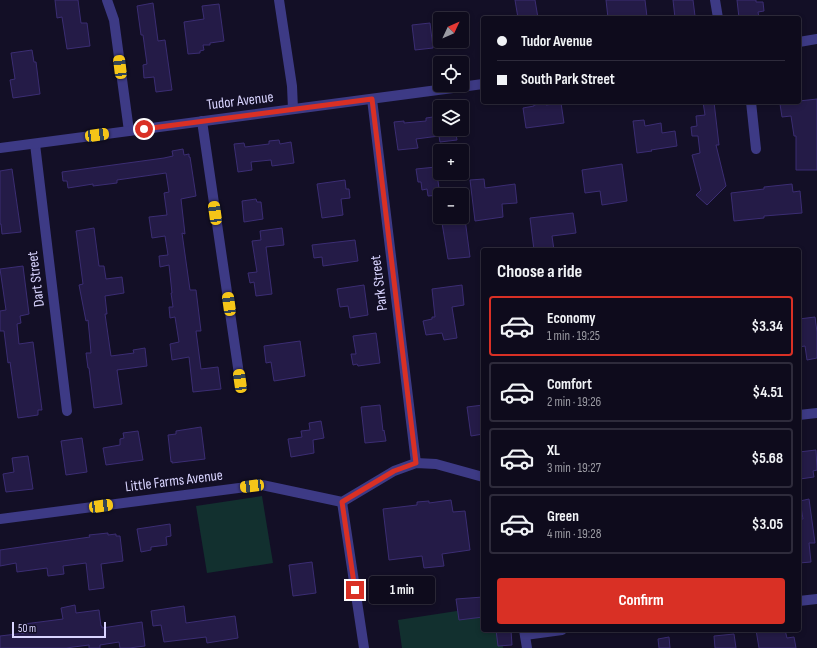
<!DOCTYPE html>
<html lang="en">
<head>
<meta charset="utf-8">
<style>
  :root { --surface:#0e0b1c; --page:#171425; --text:#f1f3f6; --muted:#9b9ba3; --line:#2e2b3b; --accent:#d93025 }
  body { margin:0; font-family:"Sofia Sans Condensed",sans-serif; background:var(--page); color:var(--text); height:100vh; display:flex; flex-direction:column; font-size:15px; white-space:nowrap }
  * { box-sizing:border-box; margin:0 }
  p { font-size:13px; color:var(--muted) }
  .icon { flex:none; width:22px; height:22px; fill:none; stroke:currentColor; stroke-width:2; stroke-linecap:round; stroke-linejoin:round }
  .map { position:relative; flex:1; overflow:hidden }
  .panel { position:absolute; left:481px; top:248px; width:320px; height:384px; display:flex; flex-direction:column; background:var(--surface); border-radius:4px; box-shadow:0 2px 6px #0003,0 0 0 1px var(--line) }
  .panel>* { flex:none }
  .guide { position:absolute; left:481px; top:16px; width:320px; height:88px; border-radius:4px; box-shadow:0 2px 6px #0003,0 0 0 1px var(--line); display:grid; align-content:center; height:88px; padding:0 16px; background:var(--surface) }
  .needle { width:26px; rotate:46deg }
  .controls { position:absolute; left:433px; top:12px; display:grid; gap:8px }
  .controls a { display:grid; place-items:center; width:36px; height:36px; border-radius:4px; background:var(--surface); box-shadow:0 2px 6px #0003,0 0 0 1px var(--line); font-size:20px }
  .scale { position:absolute; left:12px; bottom:10px; width:94px; box-sizing:border-box; padding-left:4px; border:2px solid #d9d4ff; border-top:0; font-size:11px; line-height:14px; white-space:nowrap; color:#d9d4ff; -webkit-text-stroke:3px #130f26; paint-order:stroke }
  .end { position:absolute; width:18px; height:18px; margin:-9px; border:5px solid #d93025; background:#fff; box-shadow:0 0 0 2px #fff }
  .from { border-radius:50% }
  .bubble { position:absolute; height:28px; border-radius:4px; background:var(--surface); box-shadow:0 2px 6px #0003,0 0 0 1px var(--line); font-size:13px; font-weight:700; line-height:28px; text-align:center }
  .car { position:absolute; width:12px; height:24px; margin:-12px -6px; border-radius:5px; box-shadow:0 0 3px 1px #0007; background:linear-gradient(#f5c518 24%,#345 0 40%,#f5c518 0 76%,#345 0 86%,#f5c518 0) }
  .guide b { display:flex; align-items:center; gap:14px; height:38px; font-size:15px }
  .guide b+b { border-top:1px solid var(--line) }
  .guide i { width:10px; height:10px; background:var(--text) }
  ul { padding:0; list-style:none }
  li { display:flex; align-items:center; gap:12px; height:60px; margin:0 8px 6px; padding:0 8px; border:2px solid var(--line); border-radius:4px }
  li div { flex:1 }
  li b { display:block; font-size:15px }
  li em { font-style:normal; font-weight:700 }
  li.on { border-color:var(--accent) }
  li>.icon { width:36px; height:36px; stroke-width:1.5 }
  h2 { padding:0 16px; font-size:18px; line-height:48px }
  .action { display:flex; gap:8px; margin-top:auto; padding:8px 16px }
  .action a { flex:1; height:46px; border-radius:4px; background:var(--accent); color:#fff; font-size:16px; font-weight:700; line-height:46px; text-align:center }
  .map>svg:first-child { display:block }
</style>
</head>
<body>
<div class="map">
<svg width="817" height="648" viewBox="0 0 817 648">
  <rect width="100%" height="100%" fill="#130f26"/>
  <g fill="#12302f">
    <path d="M262,496L273,563L207,573L196,506Z"/>
    <path d="M483,607V630H502L503,648H402L398,620Z"/>
  </g>
  <g fill="#241b47" stroke="#3b2d73">
    <path d="M55,0H78L81,23H87L90,46L67,49L62,17L57,18Z"/>
    <path d="M515,0H535L538,18H518Z"/>
    <path d="M606,0H645L647,17L640,18H608Z"/>
    <path d="M673,0H693L695,16H692V18H675Z"/>
    <path d="M737,0H756V2H763L764,11L758,12L759,18H739Z"/>
    <path d="M153,3L158,41L165,40L172,90L156,92L154,77L144,78L143,65L147,64L143,35H141L137,6Z"/>
    <path d="M219,4L224,41L210,43V45H203L204,50L200,51V53L188,54L184,22L204,19L202,6Z"/>
    <path d="M430,23L433,48L415,50L412,25Z"/>
    <path d="M32,50L34,62H36L40,94L13,98L10,80L15,79L11,53Z"/>
    <path d="M817,99V170H796V136H794L791,116L782,117L780,104L799,102V101Z"/>
    <path d="M703,102H714L719,145H716L726,186L707,205L696,195L701,190L692,155L700,153L698,136H692L691,127L697,126L696,116L705,115Z"/>
    <path d="M546,103V105L561,103L564,123L526,128L523,108L534,106V105Z"/>
    <path d="M440,116V129H455L457,140L440,142L439,136L416,139L418,148L398,150L394,122L404,121V123L426,121V118Z"/>
    <path d="M644,120L645,126L661,123L662,133L675,131L677,146L651,150L652,151L637,153L633,121Z"/>
    <path d="M279,140L280,144L291,142L294,163L272,166L271,160L251,162L252,170L238,172L234,144L244,143L245,147L269,144V141Z"/>
    <path d="M183,149L184,155L189,154V157H190L196,196L181,199L185,234L182,233L190,290H196L201,331H196L201,369L218,367L221,389L193,392L189,357L172,360L170,344L179,342L175,317L170,318L169,307H173L171,293H172L169,265L160,267L159,256L168,255L165,236L152,238L149,217L167,215L164,193L169,192L166,173L117,180V183L93,186V184L68,188L67,181H63L62,172L164,158L173,156L172,151Z"/>
    <path d="M622,164L627,201L602,205L600,191L585,193L582,170Z"/>
    <path d="M436,167L440,195L428,196L427,189L422,190L421,182H418L416,169Z"/>
    <path d="M12,169L21,232L2,234L1,224H0V171Z"/>
    <path d="M484,179L485,188L515,184L517,203L502,204L503,217L475,221L470,180Z"/>
    <path d="M345,180L346,189H349L350,198L341,199L343,215L322,218L317,184Z"/>
    <path d="M792,184L793,192L800,191L802,213L764,216V218L734,221L731,193L764,189V187Z"/>
    <path d="M256,199L257,202H261L263,219L244,222L242,201Z"/>
    <path d="M573,213L576,233L552,236L554,250H534L530,218Z"/>
    <path d="M441,217H453V220L465,219L470,257L448,259Z"/>
    <path d="M94,228L99,266H104L106,279L122,277L124,293L105,296L107,314H105L111,356L134,353L133,350L145,348L147,366L117,370L122,404L94,408L89,368H88L86,353H91L90,341L88,320L86,321L79,285L83,284L76,231Z"/>
    <path d="M282,228L284,245L266,247L272,294L256,296L254,282L250,283L248,273L257,272L252,241L261,240L260,231Z"/>
    <path d="M355,240L358,261L323,266L322,257L314,258L312,245Z"/>
    <path d="M23,266L29,314L20,316L21,323L17,324L19,344L33,342L42,410H38V415L18,418L10,362L8,363L4,331H0V311L6,310L0,269Z"/>
    <path d="M364,285L368,315L350,318L348,306L340,307L337,289Z"/>
    <path d="M462,285L464,305L452,307L457,338L444,340L442,333L426,335L423,321L432,319V317H435L432,289Z"/>
    <path d="M815,317L817,332V358L807,360L805,346L799,347V319Z"/>
    <path d="M376,333L380,363L358,366L357,364L353,365L351,354H356L353,336Z"/>
    <path d="M300,341L305,376L274,381L271,362L266,363L264,346Z"/>
    <path d="M380,405L383,431L384,430L386,441L365,443L361,407Z"/>
    <path d="M483,405V434L471,436L467,407Z"/>
    <path d="M321,421L324,438L313,440L314,453L291,457L288,439L302,437L301,431L310,430L309,423Z"/>
    <path d="M201,427L205,459L172,463V461L171,462L168,435L176,434V431Z"/>
    <path d="M138,431L143,460L106,465L103,448L120,445V439L124,438L123,433Z"/>
    <path d="M82,438L87,472L66,475L61,441Z"/>
    <path d="M816,450L817,470L813,471L814,477L800,479L799,468V452Z"/>
    <path d="M28,456L33,489L6,492L3,474L14,472L12,458Z"/>
    <path d="M809,499L815,543H809L811,562L799,563V519H803L800,501Z"/>
    <path d="M451,500L453,512L465,511L470,550L442,554L444,566L424,568L422,556L389,560L383,509L417,505V502L429,501V503Z"/>
    <path d="M170,524L171,536L166,537L167,545L151,547V550L141,552L137,529Z"/>
    <path d="M108,533V535L116,534V536H120L123,561L101,564L104,588L89,590L86,563L63,566L64,574L48,576L47,568L17,572L16,563L0,566V550L83,538L90,537L89,535Z"/>
    <path d="M312,562L316,593L293,596L289,565Z"/>
    <path d="M483,597V617L459,620L456,599Z"/>
    <path d="M75,605L76,613L99,610L101,626H102V628L142,622L145,646L129,648H120L119,642L100,645V648H89V645L66,648H0V636L25,633L24,624L63,619L61,608Z"/>
    <path d="M184,606L186,623L235,616L238,638L207,643L206,637L164,642L161,625L153,626L151,611Z"/>
    <path d="M496,630H511L512,645L498,646Z"/>
    <path d="M756,630H785L787,638L794,637L796,648H759Z"/>
    <path d="M734,634L736,648H715L714,636Z"/>
    <path d="M669,637L670,648H659L658,639Z"/>
  </g>
  <g fill="none" stroke-linecap="round" stroke-linejoin="round">
    <g stroke="#3d3a85" stroke-width="10">
      <path d="M107,0L114,20L129,131"/>
      <path d="M279,0L292,86L293,109"/>
      <path d="M715,0L718,18"/>
      <path d="M799,42L817,39"/>
      <path d="M372,99L416,463"/>
      <path d="M751,102L756,149"/>
      <path d="M202,121L240,381"/>
      <path d="M35,144L67,411"/>
      <path d="M0,148L129,131L483,84"/>
      <path d="M799,415L817,413"/>
      <path d="M342,502L364,648"/>
      <path d="M0,519L262,485L342,502L394,471L416,463L436,464L483,477"/>
      <path d="M799,601L817,599"/>
      <path d="M524,630L527,648"/>
      <path d="M525,635L562,630"/>
    </g>
  </g>
  <g fill="none" stroke-linecap="round" stroke-linejoin="round">
    <path stroke="#d93025" stroke-width="5" d="M144,129L372,99L416,463L394,471L342,502L355,590"/>
  </g>
  <g text-anchor="middle" dominant-baseline="central" stroke-width="3.5" stroke-linejoin="round" paint-order="stroke">
    <g font-size="15" fill="#d9d4ff" stroke="#130f26">
      <text transform="translate(240 101) rotate(-7)">Tudor Avenue</text>
      <text transform="translate(36 279) rotate(-97)">Dart Street</text>
      <text transform="translate(379 283) rotate(-97)">Park Street</text>
      <text transform="translate(174 481) rotate(-7)">Little Farms Avenue</text>
    </g>
  </g>
</svg>
<div class="controls">
<a><svg class="needle" viewBox="-14 -14 28 28"><path d="M0-13l5 13h-10z" fill="#e53935"/><path d="M0 13l5-13h-10z" fill="#9b9ba3"/></svg></a>
<a><svg class="icon" aria-label="locate" viewBox="0 0 24 24"><circle cx="12" cy="12" r="6"/><path d="M12 2v4M12 18v4M2 12h4M18 12h4"/></svg></a>
<a><svg class="icon" aria-label="layers" viewBox="0 0 24 24"><path d="M12 4l9 5-9 5-9-5zM3 14l9 5 9-5"/></svg></a>
<a>+</a>
<a>−</a>
</div>
<div class="scale">50 m</div>
<i class="end from" style="left:144px;top:129px"></i>
<i class="end" style="left:355px;top:590px"></i>
<div class="bubble" style="left:369px;top:576px;width:66px">1 min</div>
<i class="car" style="left:120px;top:67px;rotate:353deg"></i>
<i class="car" style="left:97px;top:135px;rotate:82deg"></i>
<i class="car" style="left:215px;top:213px;rotate:352deg"></i>
<i class="car" style="left:229px;top:304px;rotate:352deg"></i>
<i class="car" style="left:240px;top:381px;rotate:352deg"></i>
<i class="car" style="left:252px;top:486px;rotate:263deg"></i>
<i class="car" style="left:101px;top:506px;rotate:82deg"></i>
<div class="guide">
<b><i class="from"></i>Tudor Avenue</b>
<b><i></i>South Park Street</b>
</div>
<section class="panel">
<h2>Choose a ride</h2>
<ul>
<li class="on"><svg class="icon" aria-label="car" viewBox="0 0 24 24"><path d="M5 17H2v-5l4-1 3-4h7l3 4 3 1v5h-3M9 17h6M6 11h13"/><circle cx="7" cy="17" r="2"/><circle cx="17" cy="17" r="2"/></svg><div><b>Economy</b><p>1 min · 19:25</p></div><em>$3.34</em></li>
<li><svg class="icon" aria-label="car" viewBox="0 0 24 24"><path d="M5 17H2v-5l4-1 3-4h7l3 4 3 1v5h-3M9 17h6M6 11h13"/><circle cx="7" cy="17" r="2"/><circle cx="17" cy="17" r="2"/></svg><div><b>Comfort</b><p>2 min · 19:26</p></div><em>$4.51</em></li>
<li><svg class="icon" aria-label="car" viewBox="0 0 24 24"><path d="M5 17H2v-5l4-1 3-4h7l3 4 3 1v5h-3M9 17h6M6 11h13"/><circle cx="7" cy="17" r="2"/><circle cx="17" cy="17" r="2"/></svg><div><b>XL</b><p>3 min · 19:27</p></div><em>$5.68</em></li>
<li><svg class="icon" aria-label="car" viewBox="0 0 24 24"><path d="M5 17H2v-5l4-1 3-4h7l3 4 3 1v5h-3M9 17h6M6 11h13"/><circle cx="7" cy="17" r="2"/><circle cx="17" cy="17" r="2"/></svg><div><b>Green</b><p>4 min · 19:28</p></div><em>$3.05</em></li>
</ul>
<div class="action"><a>Confirm</a></div>
</section>
</div>
</body>
</html>
